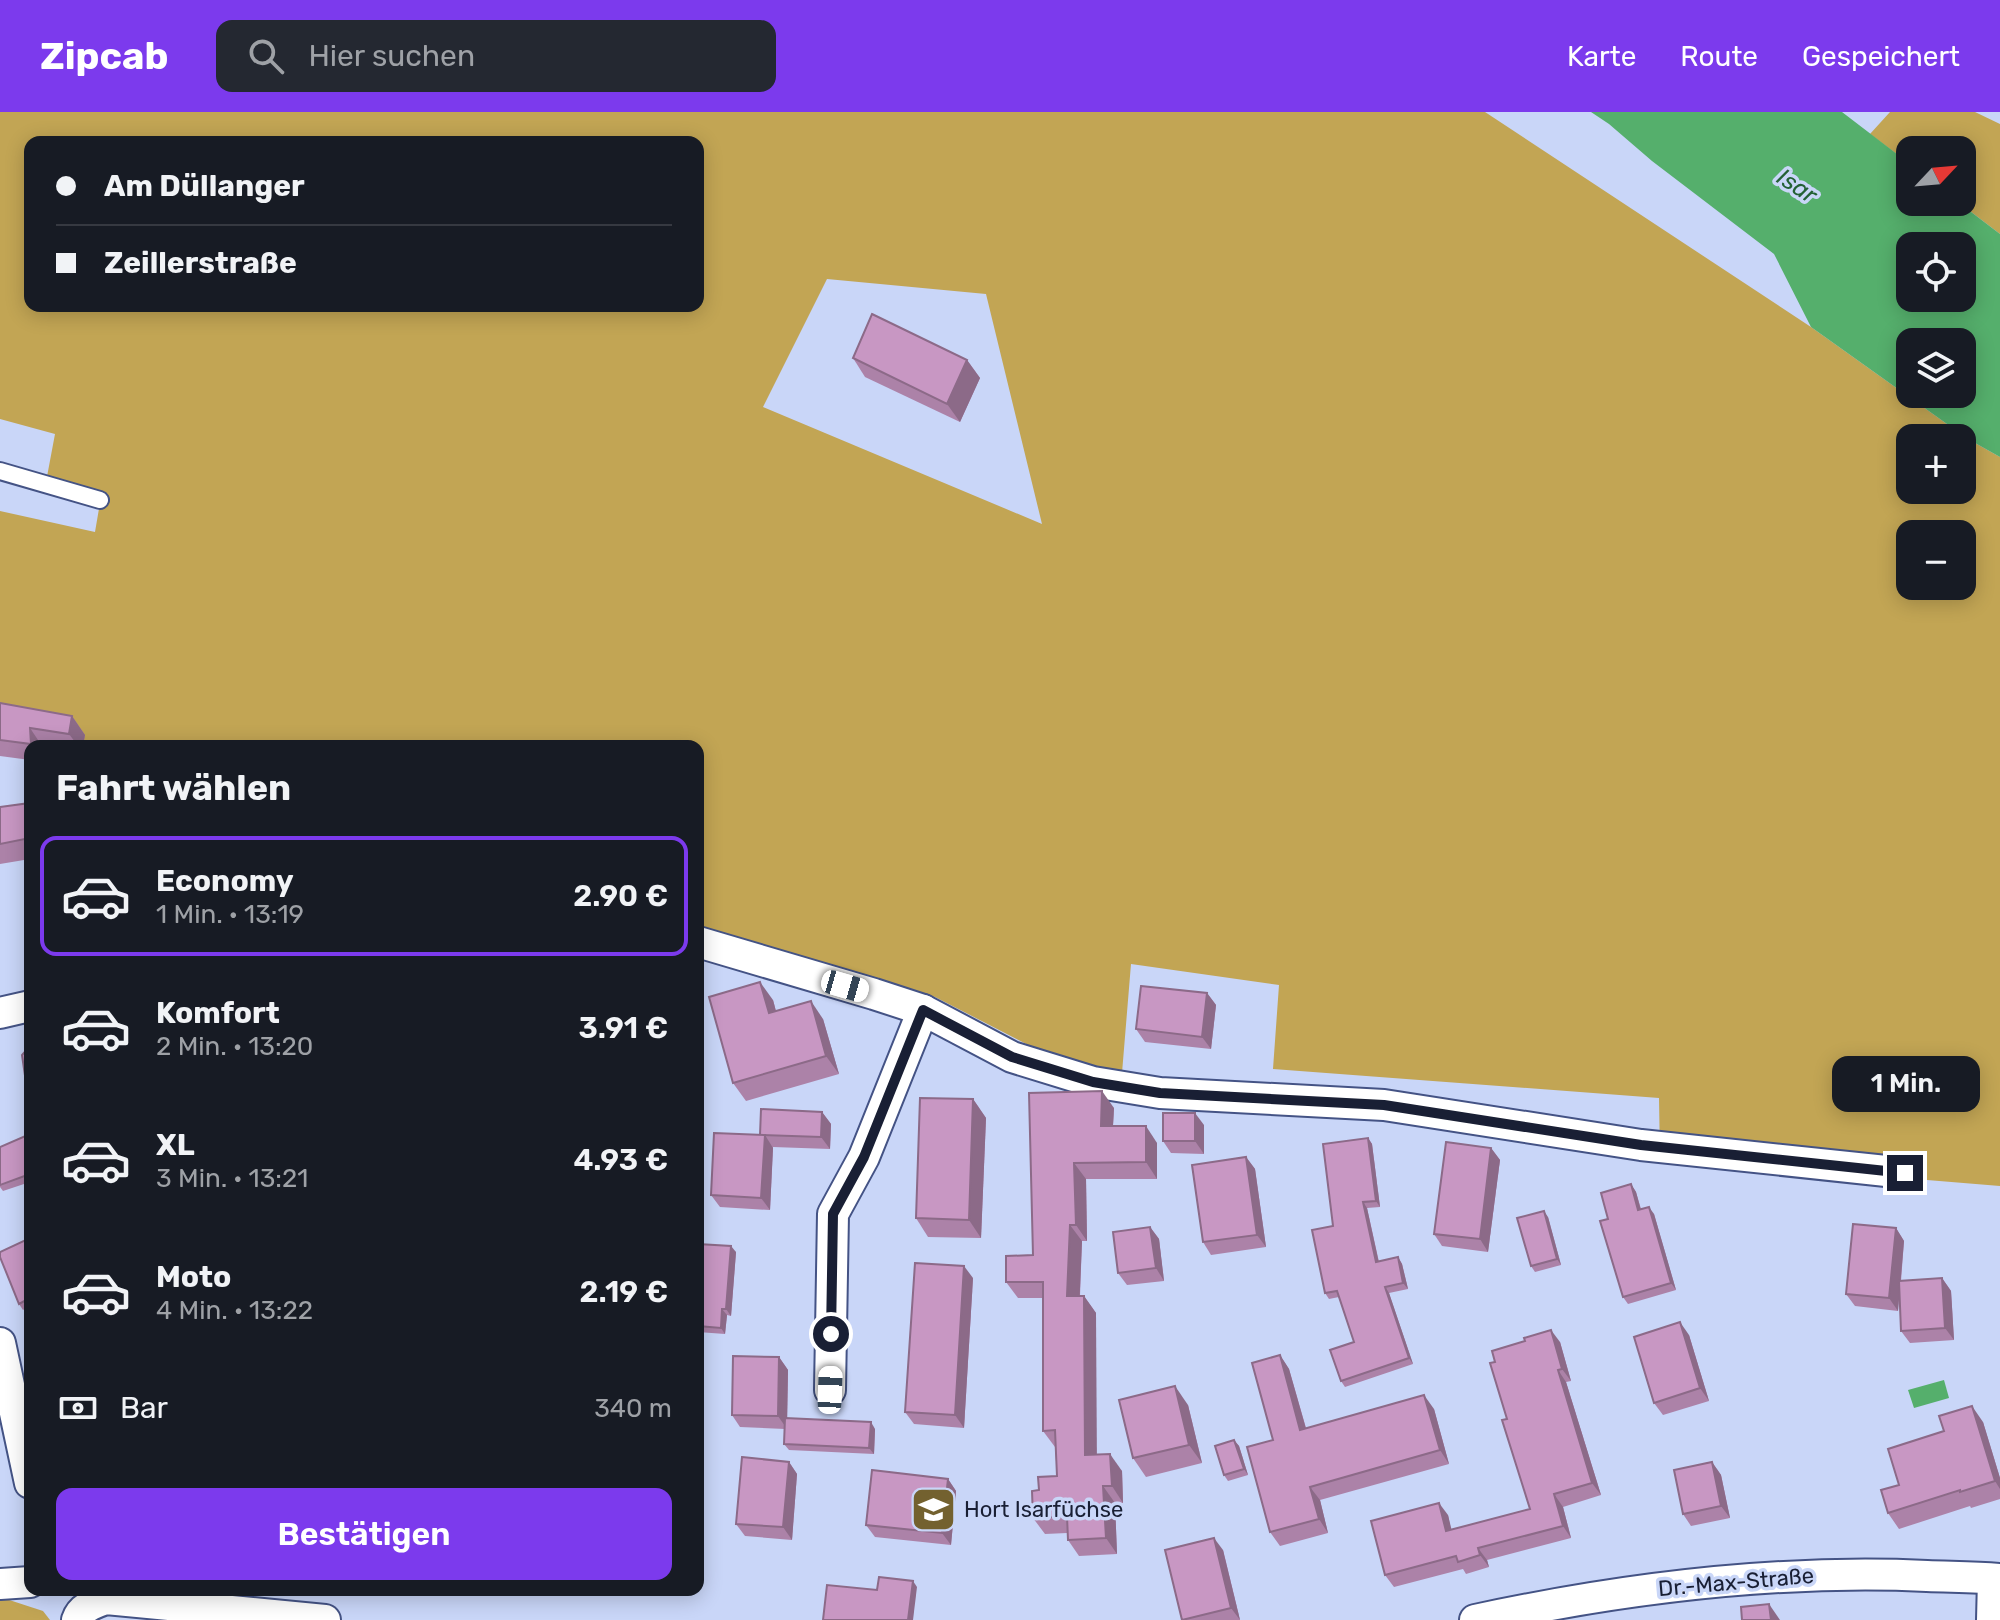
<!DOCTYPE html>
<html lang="de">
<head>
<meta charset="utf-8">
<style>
  :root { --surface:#171b24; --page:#242831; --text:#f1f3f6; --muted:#9ea1a6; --line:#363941; --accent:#7c3aed }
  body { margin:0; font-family:Rubik,sans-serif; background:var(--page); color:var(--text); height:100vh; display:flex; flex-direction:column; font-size:30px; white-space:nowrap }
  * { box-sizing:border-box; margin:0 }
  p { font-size:26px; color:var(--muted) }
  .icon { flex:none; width:44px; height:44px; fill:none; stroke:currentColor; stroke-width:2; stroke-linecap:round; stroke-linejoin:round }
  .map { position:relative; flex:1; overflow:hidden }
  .drawer { position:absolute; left:24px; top:628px; width:680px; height:856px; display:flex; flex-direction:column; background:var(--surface); border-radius:16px; box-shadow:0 4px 20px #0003 }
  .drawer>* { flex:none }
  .hud { position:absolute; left:24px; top:24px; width:680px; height:176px; border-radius:16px; box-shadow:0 4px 20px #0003; display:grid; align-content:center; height:176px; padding:0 32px; background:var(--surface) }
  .needle { width:52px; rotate:64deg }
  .buttons { position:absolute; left:1896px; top:24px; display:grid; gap:16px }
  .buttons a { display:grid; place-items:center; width:80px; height:80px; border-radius:16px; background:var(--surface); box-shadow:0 4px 20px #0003; font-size:40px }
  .end { position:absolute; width:36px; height:36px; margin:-18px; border:10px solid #191f34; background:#fff; box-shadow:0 0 0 4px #fff }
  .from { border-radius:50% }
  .bubble { position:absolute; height:56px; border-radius:16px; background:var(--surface); box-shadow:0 4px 20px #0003; font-size:26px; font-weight:600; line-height:56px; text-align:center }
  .car { position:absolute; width:24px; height:48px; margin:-24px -12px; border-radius:10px; box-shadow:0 0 6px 2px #0007; background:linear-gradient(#fff 24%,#345 0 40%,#fff 0 76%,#345 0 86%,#fff 0) }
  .hud b { display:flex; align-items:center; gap:28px; height:76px; font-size:30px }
  .hud b+b { border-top:2px solid var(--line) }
  .hud i { width:20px; height:20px; background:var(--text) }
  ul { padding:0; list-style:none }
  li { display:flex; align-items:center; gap:24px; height:120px; margin:0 16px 12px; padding:0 16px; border:4px solid transparent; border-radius:16px }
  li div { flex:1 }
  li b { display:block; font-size:30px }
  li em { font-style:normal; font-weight:600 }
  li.active { border-color:var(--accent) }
  li>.icon { width:72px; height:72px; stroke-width:1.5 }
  h2 { padding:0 32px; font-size:36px; line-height:96px }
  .pay { display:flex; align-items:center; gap:20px; height:88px; padding:0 32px; font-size:30px }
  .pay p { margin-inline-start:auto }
  .action { display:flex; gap:16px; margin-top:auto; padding:16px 32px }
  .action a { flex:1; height:92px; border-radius:16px; background:var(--accent); color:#fff; font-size:32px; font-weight:600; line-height:92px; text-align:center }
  header { display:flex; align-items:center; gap:48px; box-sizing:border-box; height:112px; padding:0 40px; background:var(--accent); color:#fff }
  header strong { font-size:38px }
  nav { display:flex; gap:44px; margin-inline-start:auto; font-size:28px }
  .search { width:560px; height:72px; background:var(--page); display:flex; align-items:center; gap:20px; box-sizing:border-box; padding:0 28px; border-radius:16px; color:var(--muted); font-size:30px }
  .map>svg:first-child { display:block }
</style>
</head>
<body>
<header>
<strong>Zipcab</strong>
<div class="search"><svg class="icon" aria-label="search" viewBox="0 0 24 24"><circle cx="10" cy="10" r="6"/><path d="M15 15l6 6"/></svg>Hier suchen</div>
<nav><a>Karte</a><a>Route</a><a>Gespeichert</a></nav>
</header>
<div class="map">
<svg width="2000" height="1508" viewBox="0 0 2000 1508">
  <rect width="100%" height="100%" fill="#c9d6f8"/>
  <g fill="#c2a554" fill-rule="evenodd">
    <path d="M0,0H1485L1811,215L1968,327L2000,345V1074L1660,1046L1659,986L1273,957L1279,873L1131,852L1122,961L1042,940L935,885L800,845L698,817V634H71L0,594V399L95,420L101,385L46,370L55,322L0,307ZM30,30H698V194H30ZM827,167L986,182L1042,412L763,295ZM1910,326H1962V378H1910ZM1910,422H1962V474H1910Z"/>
    <path d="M1890,0H1975L2000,12V122L1958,90H1962V38H1910V52L1870,22Z"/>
    <path d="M0,1485L43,1499L50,1508H0Z"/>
  </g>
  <g fill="#55af6c" fill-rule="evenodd">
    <path d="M1591,0H1842L1910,52V90H1958L2000,122V345L1968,327L1811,215L1774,142L1652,49L1609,12ZM1910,134H1962V186H1910ZM1910,230H1962V282H1910Z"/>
    <path d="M1944,1268L1949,1286L1914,1296L1908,1278Z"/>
  </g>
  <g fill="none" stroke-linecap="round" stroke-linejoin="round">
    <defs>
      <path id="lane" d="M0,359L100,388"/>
      <g id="street">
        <path d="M698,830L874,882L923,898L1012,945L1093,970L1160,981L1384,993L1641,1033L1905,1061"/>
        <path d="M0,901L30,894"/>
        <path d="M0,1231L30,1371"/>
        <path d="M830,1278L833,1102L864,1045L923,898"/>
        <path d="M0,1472L30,1470"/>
        <path d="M77,1508C81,1495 95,1491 106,1487L325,1508"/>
        <path d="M1475,1508C1624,1476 1775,1457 1927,1464C1951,1465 1976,1465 2000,1467"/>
        <path d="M1992,1508L1993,1467"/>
      </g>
    </defs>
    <use href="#lane" stroke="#445385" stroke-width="20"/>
    <use href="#street" stroke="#445385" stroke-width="34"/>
    <use href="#lane" stroke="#fff" stroke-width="16"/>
    <use href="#street" stroke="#fff" stroke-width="30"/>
  </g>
  <g fill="#ac82a8">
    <path d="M853,246L967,248L980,266L960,310L865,265Z"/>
    <path d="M0,591L72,604L85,623L83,634H30V648L0,644Z"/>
    <path d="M30,691V747L0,752V695Z"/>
    <path d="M1207,881L1216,893L1211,937L1145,930L1136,917Z"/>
    <path d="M773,888L776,899L823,907L839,962L746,989L733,971Z"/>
    <path d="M1029,981L1114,996L1113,1014L1157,1031V1067H1086L1087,1129H1082L1080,1184H1084L1096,1201V1343L1122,1359L1123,1391H1115L1117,1442L1079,1444L1068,1428L1067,1421L1045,1422L1033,1406L1039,1378L1057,1364L1055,1335L1043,1319V1186H1018L1006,1170L1033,1143Z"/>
    <path d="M973,987L986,1006L981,1126L928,1125L916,1106Z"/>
    <path d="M822,1000L831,1012L830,1037L773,1035L770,1098L720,1095L711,1083L760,1023Z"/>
    <path d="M1204,1013V1042L1171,1041L1163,1029Z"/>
    <path d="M30,1022V1070L3,1079L0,1075V1035Z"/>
    <path d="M1368,1026L1372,1032L1380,1095L1367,1096L1379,1150L1398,1145L1402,1152L1408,1177L1389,1181L1413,1252L1345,1275L1341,1269L1354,1230L1339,1185L1329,1187L1325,1181Z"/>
    <path d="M1491,1036L1500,1048L1488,1140L1442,1134L1434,1122Z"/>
    <path d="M1246,1045L1255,1057L1266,1135L1211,1143L1203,1130Z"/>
    <path d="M1631,1072L1636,1080L1641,1097L1654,1102L1676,1178L1628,1192L1623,1185Z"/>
    <path d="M1548,1105L1561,1153L1535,1160L1531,1154Z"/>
    <path d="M1150,1115L1159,1127L1164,1169L1127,1173L1118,1161Z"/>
    <path d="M1896,1116L1904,1129L1901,1169L1942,1166L1951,1179L1954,1228L1910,1231L1901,1219L1899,1183L1898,1199L1855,1194L1846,1182Z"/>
    <path d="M30,1126V1194L23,1198L19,1192Z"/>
    <path d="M698,1132L736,1140L731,1204L727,1203L725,1222L698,1220Z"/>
    <path d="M973,1166L964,1316L914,1312L905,1300Z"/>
    <path d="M1689,1223L1709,1289L1663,1303L1654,1291Z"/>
    <path d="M1560,1230L1571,1269L1566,1270L1601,1383L1563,1395L1571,1426L1487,1448L1489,1455L1466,1462L1463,1457L1394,1475L1385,1463L1448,1403L1451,1418L1530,1397L1507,1307L1495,1250Z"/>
    <path d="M1280,1243L1289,1257L1306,1316L1434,1297L1449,1352L1320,1388L1328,1421L1280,1434L1270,1420L1273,1328Z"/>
    <path d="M779,1245L788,1258L787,1306L875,1317L874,1342L789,1338L784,1332L785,1317L740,1315L732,1303Z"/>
    <path d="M1188,1293L1202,1351L1146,1365L1133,1346Z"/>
    <path d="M1983,1310L2000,1366V1387L1971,1396L1970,1394L1899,1417L1888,1401Z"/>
    <path d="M1234,1328L1239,1334L1248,1363L1228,1369L1224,1363Z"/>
    <path d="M789,1350L797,1362L792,1428L745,1424L736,1412Z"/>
    <path d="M1712,1350L1721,1363L1730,1406L1691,1414L1683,1402Z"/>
    <path d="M948,1367L956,1379L951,1433L875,1425L866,1413Z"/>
    <path d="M1223,1438L1240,1508H1182Z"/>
  </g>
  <g fill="#8c6a88">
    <path d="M967,248L980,266L960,310L947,292Z"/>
    <path d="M72,604L85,623L83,634H78L69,622Z"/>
    <path d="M30,616L42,634H32L31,632Z"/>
    <path d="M760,870L773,888L781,919L769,901Z"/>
    <path d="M1207,881L1216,893L1211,937L1202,925Z"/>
    <path d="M811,889L823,907L839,962L826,944Z"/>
    <path d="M1102,979L1114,996L1112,1031L1101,1014Z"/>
    <path d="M973,987L986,1006L981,1126L969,1108Z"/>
    <path d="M822,1000L831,1012L830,1037L821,1025Z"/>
    <path d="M1195,1001L1204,1013V1042L1195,1029Z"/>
    <path d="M1146,1014L1157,1031V1067L1146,1050Z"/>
    <path d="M765,1023L773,1036L770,1098L761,1086Z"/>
    <path d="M1368,1026L1372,1032L1380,1095L1376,1089Z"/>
    <path d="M1491,1036L1500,1048L1488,1140L1480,1127Z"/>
    <path d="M1246,1045L1255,1057L1266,1135L1257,1123Z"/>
    <path d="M1074,1051L1086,1067L1087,1129L1076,1113Z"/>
    <path d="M1631,1072L1636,1080L1643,1106L1638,1098Z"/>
    <path d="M1363,1090L1367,1096L1380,1156L1376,1150Z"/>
    <path d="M1649,1095L1654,1102L1676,1178L1671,1171Z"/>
    <path d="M1544,1099L1548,1105L1561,1153L1557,1147Z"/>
    <path d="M1070,1113L1082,1129L1079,1200L1067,1184Z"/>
    <path d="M1150,1115L1159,1127L1164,1169L1156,1156Z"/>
    <path d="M1896,1116L1904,1129L1898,1199L1889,1186Z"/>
    <path d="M731,1134L736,1140L731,1204L726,1197Z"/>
    <path d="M1398,1145L1402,1152L1408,1177L1403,1171Z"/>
    <path d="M964,1154L973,1166L964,1316L955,1303Z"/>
    <path d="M1942,1166L1951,1179L1954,1228L1945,1216Z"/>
    <path d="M1385,1175L1389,1181L1413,1252L1409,1246Z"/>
    <path d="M1084,1184L1096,1201L1097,1360L1085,1343Z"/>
    <path d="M722,1197L727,1203L725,1222L721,1216Z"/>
    <path d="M1680,1210L1689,1223L1709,1289L1700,1276Z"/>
    <path d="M1551,1218L1560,1230L1571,1269L1562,1257Z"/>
    <path d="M1280,1243L1289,1257L1310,1331L1300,1318Z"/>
    <path d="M779,1245L788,1258L787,1317L778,1304Z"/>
    <path d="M1558,1258L1566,1270L1601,1383L1592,1371Z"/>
    <path d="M1175,1274L1188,1293L1202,1351L1189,1333Z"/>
    <path d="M1424,1283L1434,1297L1449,1352L1440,1338Z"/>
    <path d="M1972,1294L1983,1310L2000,1366V1377L1995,1369Z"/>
    <path d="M871,1310L875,1317L874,1342L869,1336Z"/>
    <path d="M1234,1328L1239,1334L1248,1363L1244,1357Z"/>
    <path d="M1110,1342L1122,1359L1123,1391L1112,1374Z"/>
    <path d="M789,1350L797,1362L792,1428L783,1415Z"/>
    <path d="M1712,1350L1721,1363L1730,1406L1721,1394Z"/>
    <path d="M948,1367L956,1379L951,1433L942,1421Z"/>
    <path d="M1103,1374L1115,1391L1117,1442L1106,1426Z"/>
    <path d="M1310,1375L1320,1388L1328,1421L1319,1407Z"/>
    <path d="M1554,1382L1563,1395L1571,1426L1563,1414Z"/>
    <path d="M1439,1391L1448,1403L1455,1432L1446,1419Z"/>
    <path d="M1214,1426L1223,1438L1240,1508L1231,1496Z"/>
    <path d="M1478,1436L1487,1448L1489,1455L1480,1443Z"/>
    <path d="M913,1469L917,1475L913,1508H908Z"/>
    <path d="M1769,1492L1780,1508H1771Z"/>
  </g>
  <g fill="#c897c3" stroke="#8c6a88" stroke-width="2">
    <path d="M872,202L967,248L947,292L853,246Z"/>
    <path d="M0,591L72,604L69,622L30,616L31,632L0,628Z"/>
    <path d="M30,691V726L0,732V695Z"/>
    <path d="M760,870L769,901L811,889L826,944L733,971L709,885Z"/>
    <path d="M1141,874L1207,881L1202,925L1136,917Z"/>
    <path d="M29,935H30V998L22,943Z"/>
    <path d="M1102,979L1101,1014H1146V1050L1074,1051L1076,1113H1070L1067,1184H1084L1085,1343L1110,1342L1112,1374H1103L1106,1426L1068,1428L1067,1404L1033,1406L1032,1379L1039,1378L1038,1365L1057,1364L1055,1318L1043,1319V1170H1006V1144L1033,1143L1029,981Z"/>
    <path d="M920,986L973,987L969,1108L916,1106Z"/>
    <path d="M761,997L822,1000L821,1025L760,1023Z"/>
    <rect x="1163" y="1001" width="32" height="28"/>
    <path d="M714,1021L765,1023L761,1086L711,1083Z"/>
    <path d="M30,1022V1062L0,1073V1035Z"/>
    <path d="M1368,1026L1376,1089L1363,1090L1376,1150L1398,1145L1403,1171L1385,1175L1409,1246L1341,1269L1330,1238L1354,1230L1337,1179L1325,1181L1312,1118L1333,1114L1323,1032Z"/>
    <path d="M1446,1030L1491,1036L1480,1127L1434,1122Z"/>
    <path d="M1246,1045L1257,1123L1203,1130L1192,1053Z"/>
    <path d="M1631,1072L1638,1098L1649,1095L1671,1171L1623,1185L1600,1109L1608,1107L1601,1081Z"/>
    <path d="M1544,1099L1557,1147L1531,1154L1517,1106Z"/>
    <path d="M1853,1112L1896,1116L1889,1186L1846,1182Z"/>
    <path d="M1150,1115L1156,1156L1118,1161L1113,1120Z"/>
    <path d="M30,1126V1186L19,1192L0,1145V1140Z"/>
    <path d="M698,1132L731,1134L726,1197H722L721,1216L698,1214Z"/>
    <path d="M915,1151L964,1154L955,1303L905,1300Z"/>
    <path d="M1942,1166L1945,1216L1901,1219L1899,1169Z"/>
    <path d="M1680,1210L1700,1276L1654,1291L1634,1225Z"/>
    <path d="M1551,1218L1562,1257L1558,1258L1592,1371L1554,1382L1563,1414L1478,1436L1480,1443L1458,1450L1456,1444L1385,1463L1371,1409L1439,1391L1446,1419L1530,1397L1502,1308L1507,1307L1490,1251L1495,1250L1492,1239L1525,1229L1524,1226Z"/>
    <path d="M1280,1243L1300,1318L1424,1283L1440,1338L1310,1375L1319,1407L1270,1420L1247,1335L1273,1328L1252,1251Z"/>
    <path d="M733,1244L779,1245L778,1304L732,1303Z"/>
    <path d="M1175,1274L1189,1333L1133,1346L1119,1288Z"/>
    <path d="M1972,1294L1995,1369L1960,1380V1378L1888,1401L1881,1378L1899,1373L1888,1337L1944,1319L1939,1304Z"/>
    <path d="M785,1306L871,1310L869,1336L784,1332Z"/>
    <path d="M1234,1328L1244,1357L1224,1363L1215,1334Z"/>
    <path d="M742,1345L789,1350L783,1415L736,1412Z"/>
    <path d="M1712,1350L1721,1394L1683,1402L1674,1358Z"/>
    <path d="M872,1358L948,1367L942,1421L866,1413Z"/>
    <path d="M1214,1426L1231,1496L1182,1508L1165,1438Z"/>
    <path d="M879,1465L913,1469L908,1508H823L827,1473L877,1478Z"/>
    <path d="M1769,1492L1771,1508H1742L1741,1495Z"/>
  </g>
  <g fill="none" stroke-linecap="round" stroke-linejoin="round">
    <path stroke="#191f34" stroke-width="10" d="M831,1222L833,1102L864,1045L923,898L1012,945L1093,970L1160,981L1384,993L1641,1033L1905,1061"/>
  </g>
  <defs>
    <symbol id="school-square" viewBox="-11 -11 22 22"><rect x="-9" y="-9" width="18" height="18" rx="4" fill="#73612f" stroke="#c9d6f8"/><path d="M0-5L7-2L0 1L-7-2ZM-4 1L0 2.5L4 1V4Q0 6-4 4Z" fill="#fff"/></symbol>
  </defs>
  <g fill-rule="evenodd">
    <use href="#school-square" x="908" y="1372" width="51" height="51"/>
  </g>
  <g text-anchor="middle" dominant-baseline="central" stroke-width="7" stroke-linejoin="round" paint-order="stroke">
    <g font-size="22" fill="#191f34" stroke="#c9d6f8" text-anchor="start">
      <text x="964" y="1397">Hort Isarfüchse</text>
    </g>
    <g font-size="22" fill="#191f34" stroke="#c9d6f8">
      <text transform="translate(1736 1470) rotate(-5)">Dr.-Max-Straße</text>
    </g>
    <g font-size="24" font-style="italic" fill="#236135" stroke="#c9d6f8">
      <text transform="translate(1797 74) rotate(33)">Isar</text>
    </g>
  </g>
</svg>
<div class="buttons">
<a><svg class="needle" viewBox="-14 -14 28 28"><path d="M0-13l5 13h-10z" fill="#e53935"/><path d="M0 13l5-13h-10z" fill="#9ea1a6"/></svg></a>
<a><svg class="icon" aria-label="locate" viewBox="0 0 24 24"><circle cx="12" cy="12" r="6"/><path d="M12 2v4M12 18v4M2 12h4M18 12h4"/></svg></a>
<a><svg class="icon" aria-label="layers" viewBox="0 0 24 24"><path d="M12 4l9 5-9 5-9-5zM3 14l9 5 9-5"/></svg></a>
<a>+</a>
<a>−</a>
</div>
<i class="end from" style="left:831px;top:1222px"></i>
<i class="end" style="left:1905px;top:1061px"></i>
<div class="bubble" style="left:1832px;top:944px;width:148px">1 Min.</div>
<i class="car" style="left:845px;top:874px;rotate:106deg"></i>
<i class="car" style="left:830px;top:1278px;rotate:2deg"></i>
<div class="hud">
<b><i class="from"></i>Am Düllanger</b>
<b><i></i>Zeillerstraße</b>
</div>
<section class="drawer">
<h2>Fahrt wählen</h2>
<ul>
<li class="active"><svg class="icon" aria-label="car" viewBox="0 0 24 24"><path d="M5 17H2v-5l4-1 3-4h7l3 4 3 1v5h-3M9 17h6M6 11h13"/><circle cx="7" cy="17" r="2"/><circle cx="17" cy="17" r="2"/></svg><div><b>Economy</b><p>1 Min. · 13:19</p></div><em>2.90 €</em></li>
<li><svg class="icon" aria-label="car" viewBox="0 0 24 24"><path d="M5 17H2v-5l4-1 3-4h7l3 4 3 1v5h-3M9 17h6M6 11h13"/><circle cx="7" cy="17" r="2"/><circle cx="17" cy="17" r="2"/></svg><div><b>Komfort</b><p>2 Min. · 13:20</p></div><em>3.91 €</em></li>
<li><svg class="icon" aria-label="car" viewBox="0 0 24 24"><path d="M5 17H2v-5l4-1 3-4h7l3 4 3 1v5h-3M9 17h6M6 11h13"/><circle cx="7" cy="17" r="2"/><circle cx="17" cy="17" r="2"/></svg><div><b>XL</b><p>3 Min. · 13:21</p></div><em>4.93 €</em></li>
<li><svg class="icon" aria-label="car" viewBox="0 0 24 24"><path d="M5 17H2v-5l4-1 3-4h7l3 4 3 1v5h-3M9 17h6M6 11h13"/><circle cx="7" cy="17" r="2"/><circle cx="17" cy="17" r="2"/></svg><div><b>Moto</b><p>4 Min. · 13:22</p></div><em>2.19 €</em></li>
</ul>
<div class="pay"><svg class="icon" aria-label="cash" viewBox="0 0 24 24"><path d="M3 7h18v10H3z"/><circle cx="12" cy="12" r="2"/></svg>Bar<p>340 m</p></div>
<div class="action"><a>Bestätigen</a></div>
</section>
</div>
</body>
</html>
